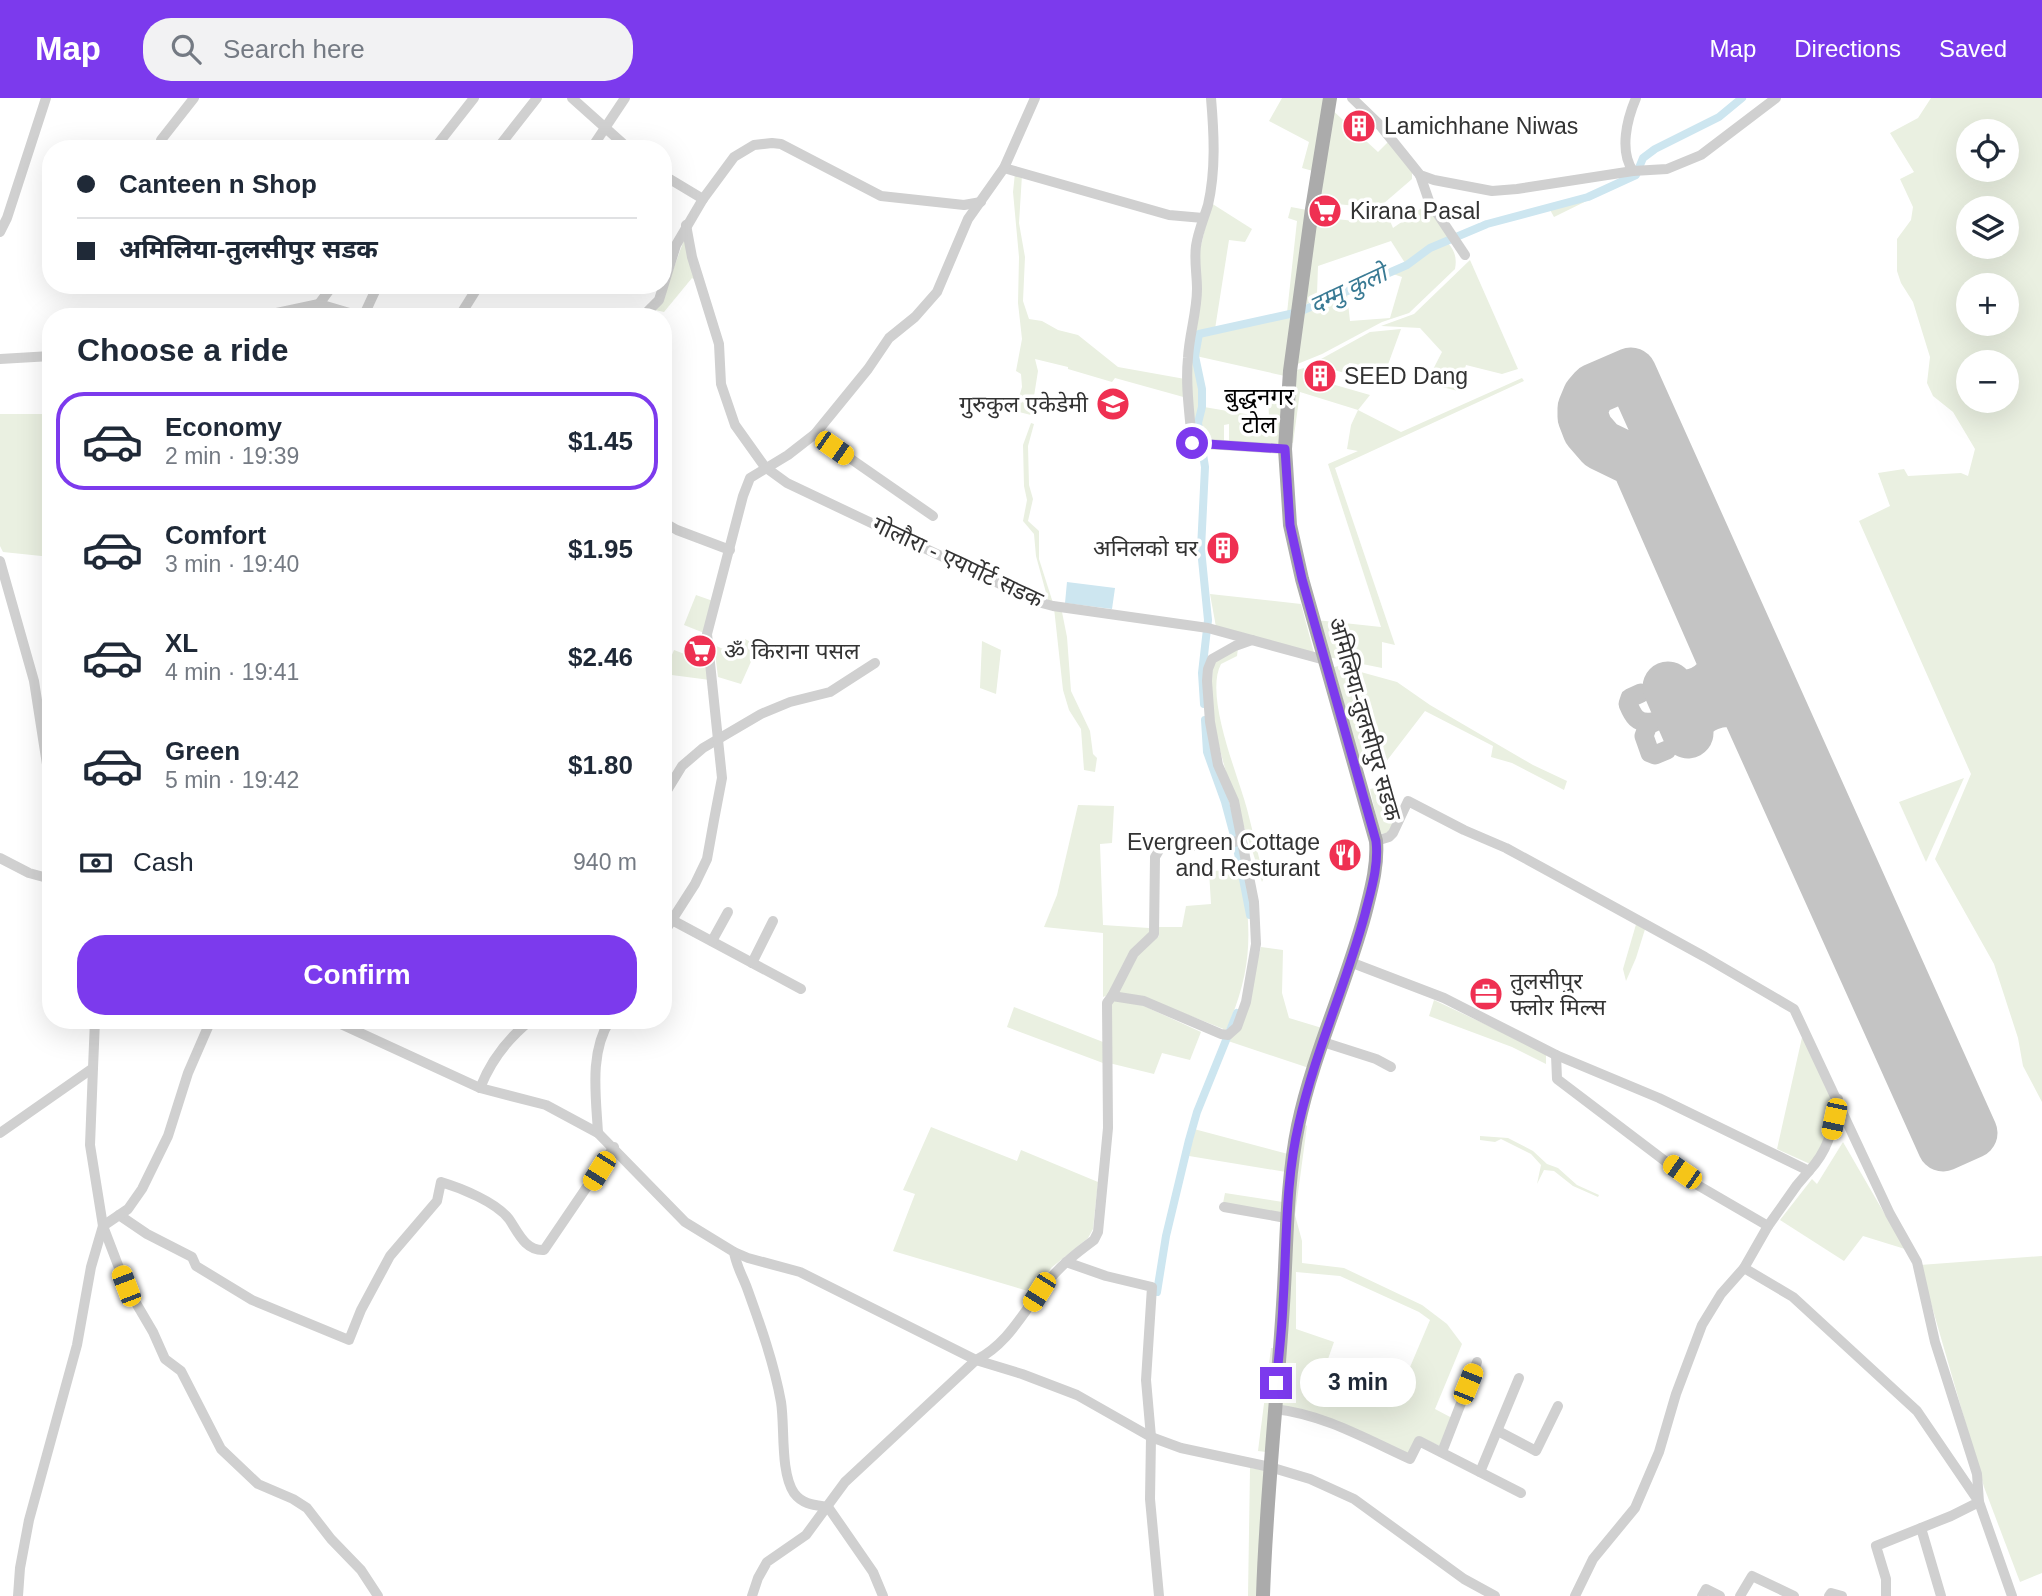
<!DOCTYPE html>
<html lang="en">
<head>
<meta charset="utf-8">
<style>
  :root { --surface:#fff; --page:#f2f2f3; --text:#1f2937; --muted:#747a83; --line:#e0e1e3; --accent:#7c3aed }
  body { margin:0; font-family:Arial,"Noto Sans Devanagari",sans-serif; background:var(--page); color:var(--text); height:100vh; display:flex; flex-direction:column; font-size:26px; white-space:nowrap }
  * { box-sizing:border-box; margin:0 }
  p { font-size:23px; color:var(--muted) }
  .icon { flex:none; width:38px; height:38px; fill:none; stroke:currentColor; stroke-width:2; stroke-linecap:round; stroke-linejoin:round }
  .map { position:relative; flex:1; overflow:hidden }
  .drawer { position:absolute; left:42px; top:210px; width:630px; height:721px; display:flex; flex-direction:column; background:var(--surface); border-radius:28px; box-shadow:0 7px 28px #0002 }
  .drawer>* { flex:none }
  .hud { position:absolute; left:42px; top:42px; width:630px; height:154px; border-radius:28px; box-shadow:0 7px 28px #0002; display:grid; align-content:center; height:154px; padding:0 35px; background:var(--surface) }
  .buttons { position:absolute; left:1956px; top:21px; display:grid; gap:14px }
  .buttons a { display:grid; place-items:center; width:63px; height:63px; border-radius:50%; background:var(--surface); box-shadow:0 7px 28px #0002; font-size:35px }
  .end { position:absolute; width:32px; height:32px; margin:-16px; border:9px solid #7c3aed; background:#fff; box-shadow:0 0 0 4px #fff }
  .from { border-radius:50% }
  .bubble { position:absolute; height:49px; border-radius:24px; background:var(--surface); box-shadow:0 7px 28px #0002; font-size:23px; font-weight:700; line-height:49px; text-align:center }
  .car { position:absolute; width:21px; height:42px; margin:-21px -10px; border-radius:9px; box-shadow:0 0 5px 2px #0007; background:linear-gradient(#f5c518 24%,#345 0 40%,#f5c518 0 76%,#345 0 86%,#f5c518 0) }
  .hud b { display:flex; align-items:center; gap:24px; height:66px; font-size:26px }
  .hud b+b { border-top:2px solid var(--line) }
  .hud i { width:18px; height:18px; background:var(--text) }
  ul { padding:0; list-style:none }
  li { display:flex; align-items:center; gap:21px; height:98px; margin:0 14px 10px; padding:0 21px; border:4px solid transparent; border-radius:28px }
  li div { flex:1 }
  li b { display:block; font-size:26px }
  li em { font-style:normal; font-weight:700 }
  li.selected { border-color:var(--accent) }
  li>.icon { width:63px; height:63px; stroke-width:1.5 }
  h2 { padding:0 35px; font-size:32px; line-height:84px }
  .pay { display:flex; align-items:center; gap:18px; height:77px; padding:0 35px; font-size:26px }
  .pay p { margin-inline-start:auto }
  .cta { display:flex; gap:14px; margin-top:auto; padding:14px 35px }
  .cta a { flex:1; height:80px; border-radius:28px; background:var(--accent); color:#fff; font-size:28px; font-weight:700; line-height:80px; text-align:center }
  header { display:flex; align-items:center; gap:42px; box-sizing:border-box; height:98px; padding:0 35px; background:var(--accent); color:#fff }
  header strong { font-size:33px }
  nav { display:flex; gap:38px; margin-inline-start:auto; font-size:24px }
  .search { width:490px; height:63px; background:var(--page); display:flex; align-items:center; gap:18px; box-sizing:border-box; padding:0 24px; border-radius:28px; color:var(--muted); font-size:26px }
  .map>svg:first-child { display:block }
</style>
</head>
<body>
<header>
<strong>Map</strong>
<div class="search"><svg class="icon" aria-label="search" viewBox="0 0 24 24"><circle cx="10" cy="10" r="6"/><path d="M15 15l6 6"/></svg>Search here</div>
<nav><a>Map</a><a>Directions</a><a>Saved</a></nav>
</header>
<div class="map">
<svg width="2042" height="1498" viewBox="0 0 2042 1498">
  <rect width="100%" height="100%" fill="#fff"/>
  <g fill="#eaf0e1" fill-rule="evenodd">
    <path d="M1282,0H1324L1313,73L1302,70L1309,44L1269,23Z"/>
    <path d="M1931,0H2042V1004L2023,968L2018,940L1994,866L1935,761L1971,676L1859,423L1890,408L1878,375L1904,371L1908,378L1961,375L1968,378L1975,351L1953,314L1933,298L1927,285L1930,259L1913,204L1901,185L1897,173V141L1911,122L1913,109L1900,81L1914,74L1890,35L1918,20ZM1969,33H2007V72H1969ZM1969,110H2007V149H1969ZM1969,187H2007V226H1969ZM1969,264H2007V303H1969Z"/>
    <path d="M1330,10L1378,54L1389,43L1412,73V81L1383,106L1393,130L1426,107L1451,141L1425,150L1405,165L1391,143L1318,168L1317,196L1337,189L1339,194L1304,207L1316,119L1355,123L1356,108L1318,104Z"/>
    <path d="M1015,75L1022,77L1019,125L1025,159L1023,203L1029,221L1042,223L1058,232L1078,237L1118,269L1185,281L1187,300L1115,280L1112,284L1068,271V269L1035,261L1038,273L1031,317L1015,313L1022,289L1021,276L1016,273L1022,241L1018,205L1019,159L1013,94Z"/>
    <path d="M1619,87L1554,119L1548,108L1589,100Z"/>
    <path d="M1211,105L1252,131L1245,144L1229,142L1215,231L1198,235C1189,260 1201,275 1201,300C1201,316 1197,326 1199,344L1194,342L1189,280L1198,160Z"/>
    <path d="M1291,109L1307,112L1295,213L1287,215L1297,123L1288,120Z"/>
    <path d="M685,139L698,184L692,180L664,214L655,212L666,192Z"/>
    <path d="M1448,145C1455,153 1457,160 1455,171L1409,215L1382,224L1322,256L1295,267L1303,215L1347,196L1350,223L1390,220L1402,179L1393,176C1415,169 1424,150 1448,145Z"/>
    <path d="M1470,162L1518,271L1502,276L1466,267L1458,293L1426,285L1442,254L1420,230L1381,228L1414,216Z"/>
    <path d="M1293,217L1285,278L1196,258L1199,237Z"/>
    <path d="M1401,231L1386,272L1349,265L1345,275L1312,266L1370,234Z"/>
    <path d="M1304,270V278L1370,297L1358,312L1401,334L1522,280L1524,283L1335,370L1395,547L1382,544V570L1328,559L1316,522L1381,529L1328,366L1358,353L1347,351L1351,327L1358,312L1300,294L1293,345L1288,344L1293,273Z"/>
    <path d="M1268,294L1282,296L1280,347L1229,346V326L1224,327V346L1202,344L1200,325L1204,309L1269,320Z"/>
    <path d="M0,316H45L43,340L51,342V459L3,454L0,448Z"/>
    <path d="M1031,325L1034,326L1028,348L1029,387L1033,401L1028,423L1039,433V461L1053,505L1048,502L1036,458L1034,436L1023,423L1027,402L1024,388L1023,347Z"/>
    <path d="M1210,496L1301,506L1314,555L1216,529Z"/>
    <path d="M696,497L713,503L704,535L684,527Z"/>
    <path d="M1054,510L1062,514L1067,539L1071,593L1090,633L1093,656L1097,660L1095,674L1084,672L1081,631L1069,612L1063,592Z"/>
    <path d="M745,541L758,548L741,586L718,579L714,547L737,557Z"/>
    <path d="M982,543L1001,552L996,596L980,590Z"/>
    <path d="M1238,550L1237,558L1221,566C1204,598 1238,677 1247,711C1253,734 1258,757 1264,779L1262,784C1243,716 1202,635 1214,564Z"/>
    <path d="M674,552L708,565L710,582L664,576Z"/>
    <path d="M1339,568L1397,584L1430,607L1533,667L1567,683L1564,692L1512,665L1491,659L1493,648L1425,613L1382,669L1364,670L1360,665L1334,569Z"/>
    <path d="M1964,680L1926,764L1899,704Z"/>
    <path d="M1381,689L1394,723L1388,735L1380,736L1370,691Z"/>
    <path d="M1078,707L1114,708L1112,745L1100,746L1103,827L1149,830V837C1127,848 1120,874 1110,896L1103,899V835L1044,829L1057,797Z"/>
    <path d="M1241,772C1253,833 1252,875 1226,932L1143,899L1117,895L1133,861L1159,838L1158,829H1182L1186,808L1211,806L1209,773Z"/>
    <path d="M1637,823L1646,828L1636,860L1626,883L1623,871Z"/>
    <path d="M1261,849L1283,852L1282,895L1289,920L1322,930L1309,970L1228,943L1237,935Z"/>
    <path d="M1116,900L1144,908L1201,934L1190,962L1162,955L1154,976L1109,965L1110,906Z"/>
    <path d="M1434,902L1546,955V966L1512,949L1429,918Z"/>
    <path d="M1014,909L1103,944V965L1007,929Z"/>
    <path d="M1803,935L1833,996L1827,1040L1810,1066L1777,1051Z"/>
    <path d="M1301,1024L1307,1028L1295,1117L1302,1143V1165L1344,1170L1422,1207L1447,1226L1462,1246L1435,1311L1452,1320L1440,1348L1418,1338L1408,1356L1278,1309ZM1296,1174L1340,1178L1419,1214L1430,1222L1399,1295L1328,1261L1334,1244L1296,1231Z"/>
    <path d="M931,1029L1017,1063L1021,1052L1098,1084L1093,1131L1088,1140L1051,1170L1035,1195L893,1153L915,1096L903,1092Z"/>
    <path d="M1194,1031L1288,1056L1286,1074L1189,1058Z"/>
    <path d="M1480,1038L1508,1040L1533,1053L1547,1066L1558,1070L1577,1087L1599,1097L1598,1099L1573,1088L1554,1073L1544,1072L1537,1086L1541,1067L1531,1056L1501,1041L1495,1044L1480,1042Z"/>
    <path d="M1843,1044L1905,1151L1863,1138L1844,1163L1780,1122L1812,1081L1817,1086Z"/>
    <path d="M1225,1095L1283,1104L1282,1117L1223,1105Z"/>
    <path d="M2042,1158V1475L2020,1484L1984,1389L1920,1167Z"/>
    <path d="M1271,1250H1275L1266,1354L1258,1353Z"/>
    <path d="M1250,1370L1264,1372L1259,1498H1248Z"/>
  </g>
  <path fill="#cde6f0" d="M1067,484L1115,490L1112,511L1065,505Z"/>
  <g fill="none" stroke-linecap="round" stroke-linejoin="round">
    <g stroke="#cde6f0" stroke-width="8">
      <path d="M1204,606L1202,575L1208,522L1201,451L1205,369L1198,325L1202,309V291L1195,258L1199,236L1299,214L1407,167L1430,150L1487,126L1588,99L1636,77L1643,60L1655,51L1719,19L1742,0"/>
      <path d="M1205,622L1207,654L1225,704L1236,745L1250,817"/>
      <path d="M1157,1194L1166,1138L1189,1042L1197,1014L1237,915"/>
    </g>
    <g stroke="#c4c4c4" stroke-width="19">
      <path d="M1722,593C1761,583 1770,626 1783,653"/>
      <path d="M1641,595L1630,600L1628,606C1633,618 1637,626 1652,624"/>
      <path d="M1667,652L1655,657L1650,655L1644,638L1648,627L1722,593C1756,569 1726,528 1714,499"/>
    </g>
    <path stroke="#c4c4c4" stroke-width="51" d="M1631,275L1972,1035L1943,1048L1745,608C1727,596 1685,609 1688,635L1668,589C1684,609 1724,588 1724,565L1636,364L1601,347L1588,332L1583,319V310L1588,298L1594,291Z"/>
    <g stroke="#d0d0d0" stroke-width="10">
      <path d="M572,0L629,51"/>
      <path d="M1211,0C1214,35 1216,72 1208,107C1204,120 1198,134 1196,148C1194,163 1197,176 1197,191C1197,214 1189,237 1188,260C1185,288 1190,317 1192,345L1285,351"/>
      <path d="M1352,0L1379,26L1420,77L1434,82L1492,93L1517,91L1633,73L1667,71L1701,57L1776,0"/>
      <path d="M161,42L194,0"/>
      <path d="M434,51L474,0"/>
      <path d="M497,51L537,0"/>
      <path d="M591,51L625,0"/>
      <path d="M1004,70L1169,117L1203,120"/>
      <path d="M1633,73C1619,53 1627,21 1636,0"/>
      <path d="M663,77L703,101L734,59L754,47L772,45L781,46L881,98L964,107L981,104"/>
      <path d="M1420,77L1429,103L1465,157"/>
      <path d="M686,127L692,159L719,246L721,286L735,327L765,369L787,385L1038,504L1053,508L1208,530L1325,562"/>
      <path d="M0,134L7,120L46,0"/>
      <path d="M319,206L333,187"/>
      <path d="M258,219L319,206L363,219"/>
      <path d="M363,219L376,191L381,187"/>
      <path d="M459,219L479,187"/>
      <path d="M635,219L647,214L659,202L676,147L703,101"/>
      <path d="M0,261L51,258"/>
      <path d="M815,336L933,418"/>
      <path d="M663,424L677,432L730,452"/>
      <path d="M0,463L34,583L51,692"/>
      <path d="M663,699L682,668L703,650L761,616L790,604L830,594L875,565"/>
      <path d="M1376,743L1389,739L1393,735L1408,703L1464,732L1506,750L1572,786L1705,859L1794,911L1890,1116L1917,1164L1935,1244L1977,1376L1979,1404L2012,1498"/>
      <path d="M0,760L29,775L51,781"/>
      <path d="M672,822L801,891"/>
      <path d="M663,836L695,786L707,761L714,722L722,680L707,536L743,398L750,380L788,357L815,336L868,271L889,240L915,219L937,194L968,121L1004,70L1035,0"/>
      <path d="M712,843L728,814"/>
      <path d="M1350,864L1444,900L1556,957L1659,1000L1809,1073L1797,1087L1768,1128L1744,1170L1721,1196L1702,1227L1676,1296L1659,1354L1635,1410L1593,1461L1575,1498"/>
      <path d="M752,865L773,823"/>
      <path d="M1112,898L1134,855L1154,836L1155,759L1161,749L1226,747L1240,742"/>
      <path d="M332,922L480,990L546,1007L598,1035L685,1124L734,1154L748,1160L800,1174L976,1262L1022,1276L1077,1297L1151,1339L1181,1350L1270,1369L1310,1381L1354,1401L1464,1481L1495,1498"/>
      <path d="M1323,944L1376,961L1391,969"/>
      <path d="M1556,957L1557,981L1694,1085L1768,1128"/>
      <path d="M93,970L90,1047L103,1128L126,1188L153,1234L165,1261L181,1273L221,1351L258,1386L293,1401L307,1410L331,1441L361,1472L378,1498"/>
      <path d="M480,990C491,962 507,941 531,922"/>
      <path d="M0,1035L93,970L95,922"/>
      <path d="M598,1035C596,998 589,955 610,922"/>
      <path d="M1809,1073C1830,1050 1832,1031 1838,1001"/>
      <path d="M1224,1109L1286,1120"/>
      <path d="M119,1117L147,1136L192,1159L196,1168L252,1202L349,1242L361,1212L390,1158L437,1103L441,1084C461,1090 496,1104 509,1121C518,1134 525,1153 544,1152L614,1049"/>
      <path d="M734,1154C736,1167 742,1177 747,1190C760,1226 774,1265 781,1304C785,1329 780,1374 794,1395C803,1407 815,1407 828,1409L873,1474L883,1498"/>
      <path d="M1066,1164L1106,1178L1152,1189L1146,1282L1151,1339L1150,1401L1159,1498"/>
      <path d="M1744,1170L1793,1199L1917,1313L1979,1404L1951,1418L1876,1448L1886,1481V1498"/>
      <path d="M1274,1311C1323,1316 1366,1341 1410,1361L1419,1343L1521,1395"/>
      <path d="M1498,1333L1536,1353L1558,1308"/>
      <path d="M1442,1354L1477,1264"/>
      <path d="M1480,1374L1519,1280"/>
      <path d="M1921,1430L1941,1498"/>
      <path d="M18,1498L20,1470L29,1422L77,1247L91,1169L103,1128L128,1111L142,1091L168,1038L188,975L211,922"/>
      <path d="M752,1498L758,1480L767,1464L806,1437L845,1384L976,1262C1010,1245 1025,1210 1049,1182C1062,1166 1078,1154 1094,1142L1098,1134L1108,1030L1107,905L1112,898L1144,903L1221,936L1228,937L1237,929L1246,904L1256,846L1254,804L1234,703L1218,667L1210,624L1207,583L1208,571L1212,561L1235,548L1252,542"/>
      <path d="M1702,1498L1706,1491L1720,1498"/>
      <path d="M1740,1498L1752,1478L1794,1498"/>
      <path d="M1829,1498L1831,1495L1842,1498"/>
    </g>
    <path stroke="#ababab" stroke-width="14" d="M1263,1498C1266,1401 1277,1304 1283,1207C1287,1147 1286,1087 1298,1028C1313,956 1346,887 1365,816C1371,792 1378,768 1376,743L1302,481L1290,427L1285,351L1290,273L1312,111L1330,0"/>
  </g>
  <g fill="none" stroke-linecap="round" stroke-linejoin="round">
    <path stroke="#7c3aed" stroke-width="9" d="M1192,345L1285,351L1290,427L1302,481L1376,743C1379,768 1371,792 1365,816C1346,887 1315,954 1299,1025C1285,1084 1287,1145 1283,1205C1282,1232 1279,1258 1276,1285"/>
  </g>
  <defs>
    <symbol id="building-disc" viewBox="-11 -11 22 22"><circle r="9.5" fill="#ef3052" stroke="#fff"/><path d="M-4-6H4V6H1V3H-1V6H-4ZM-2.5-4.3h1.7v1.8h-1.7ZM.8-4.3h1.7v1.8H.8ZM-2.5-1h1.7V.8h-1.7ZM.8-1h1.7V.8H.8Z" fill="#fff"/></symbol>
    <symbol id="supermarket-disc" viewBox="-11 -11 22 22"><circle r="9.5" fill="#ef3052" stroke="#fff"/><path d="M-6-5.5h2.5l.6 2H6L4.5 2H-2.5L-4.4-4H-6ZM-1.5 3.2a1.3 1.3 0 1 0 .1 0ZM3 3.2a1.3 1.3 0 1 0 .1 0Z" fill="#fff"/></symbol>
    <symbol id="school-disc" viewBox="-11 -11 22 22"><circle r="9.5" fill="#ef3052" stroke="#fff"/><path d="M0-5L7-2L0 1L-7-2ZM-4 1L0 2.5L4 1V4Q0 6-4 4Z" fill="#fff"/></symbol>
    <symbol id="restaurant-disc" viewBox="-11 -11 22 22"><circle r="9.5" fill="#ef3052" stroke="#fff"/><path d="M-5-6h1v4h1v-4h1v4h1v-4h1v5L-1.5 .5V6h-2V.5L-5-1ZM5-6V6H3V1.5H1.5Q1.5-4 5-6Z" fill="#fff"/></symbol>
    <symbol id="office-disc" viewBox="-11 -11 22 22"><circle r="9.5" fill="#ef3052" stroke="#fff"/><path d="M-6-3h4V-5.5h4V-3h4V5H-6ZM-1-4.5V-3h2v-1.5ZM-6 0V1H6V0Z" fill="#fff"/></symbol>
  </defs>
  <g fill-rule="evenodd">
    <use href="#building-disc" x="1340" y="9" width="38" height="38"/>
    <use href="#supermarket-disc" x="1306" y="94" width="38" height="38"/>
    <use href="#building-disc" x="1301" y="259" width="38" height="38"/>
    <use href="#school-disc" x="1094" y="287" width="38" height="38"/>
    <use href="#building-disc" x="1204" y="431" width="38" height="38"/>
    <use href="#supermarket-disc" x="681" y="534" width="38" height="38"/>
    <use href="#restaurant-disc" x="1326" y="738" width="38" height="38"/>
    <use href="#office-disc" x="1467" y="877" width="38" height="38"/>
  </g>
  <g text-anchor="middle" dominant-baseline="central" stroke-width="7" stroke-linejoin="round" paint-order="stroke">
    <g font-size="23" fill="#333" stroke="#fff" text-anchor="start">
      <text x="1384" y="28">Lamichhane Niwas</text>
      <text x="1350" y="113">Kirana Pasal</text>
      <text x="1344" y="278">SEED Dang</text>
      <text x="1088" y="306" text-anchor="end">गुरुकुल एकेडेमी</text>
      <text x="1198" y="450" text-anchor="end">अनिलको घर</text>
      <text x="724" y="553">ॐ किराना पसल</text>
      <text x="1320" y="744" text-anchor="end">Evergreen Cottage<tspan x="1320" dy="26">and Resturant</tspan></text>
      <text x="1510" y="883">तुलसीपुर<tspan x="1510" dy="26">फ्लोर मिल्स</tspan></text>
    </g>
    <g font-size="23" fill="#333" stroke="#fff">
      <text transform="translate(958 464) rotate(25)">गोलौरा - एयर्पोर्ट सडक</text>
      <text transform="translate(1365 621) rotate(74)">अमिलिया-तुलसीपुर सडक</text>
    </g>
    <g font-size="24" font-style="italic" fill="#397a94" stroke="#fff">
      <text transform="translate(1348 191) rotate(-25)">दम्मु कुलो</text>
    </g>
    <g font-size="24" fill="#000" stroke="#fff">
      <text x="1259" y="298">बुद्धनगर<tspan x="1259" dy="28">टोल</tspan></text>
    </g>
  </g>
</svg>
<div class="buttons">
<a><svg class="icon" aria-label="locate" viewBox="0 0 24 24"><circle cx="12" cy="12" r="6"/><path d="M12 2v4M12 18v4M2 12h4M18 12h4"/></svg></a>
<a><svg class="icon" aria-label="layers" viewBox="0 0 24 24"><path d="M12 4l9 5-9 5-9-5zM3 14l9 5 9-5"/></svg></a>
<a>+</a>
<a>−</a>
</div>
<i class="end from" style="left:1192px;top:345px"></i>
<i class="end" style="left:1276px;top:1285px"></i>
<div class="bubble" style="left:1300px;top:1260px;width:116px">3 min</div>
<i class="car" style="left:834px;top:350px;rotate:125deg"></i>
<i class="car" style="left:1834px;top:1021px;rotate:192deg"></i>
<i class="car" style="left:599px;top:1073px;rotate:212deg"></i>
<i class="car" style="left:1682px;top:1074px;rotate:305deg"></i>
<i class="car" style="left:126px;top:1188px;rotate:339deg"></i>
<i class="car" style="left:1039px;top:1194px;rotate:212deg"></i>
<i class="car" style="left:1468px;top:1286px;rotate:22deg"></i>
<div class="hud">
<b><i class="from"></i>Canteen n Shop</b>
<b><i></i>अमिलिया-तुलसीपुर सडक</b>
</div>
<section class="drawer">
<h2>Choose a ride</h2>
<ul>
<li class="selected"><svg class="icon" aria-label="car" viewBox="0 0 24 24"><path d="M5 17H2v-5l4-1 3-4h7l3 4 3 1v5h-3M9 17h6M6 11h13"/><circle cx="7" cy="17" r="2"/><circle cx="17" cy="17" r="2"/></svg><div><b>Economy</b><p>2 min · 19:39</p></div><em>$1.45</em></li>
<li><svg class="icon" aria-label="car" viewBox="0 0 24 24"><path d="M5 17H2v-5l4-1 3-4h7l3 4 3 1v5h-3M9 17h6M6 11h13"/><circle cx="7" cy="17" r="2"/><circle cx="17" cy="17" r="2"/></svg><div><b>Comfort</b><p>3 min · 19:40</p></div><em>$1.95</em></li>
<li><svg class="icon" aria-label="car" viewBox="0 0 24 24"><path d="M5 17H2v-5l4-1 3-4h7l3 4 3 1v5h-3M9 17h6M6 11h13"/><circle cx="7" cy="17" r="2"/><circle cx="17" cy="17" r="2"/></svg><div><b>XL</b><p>4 min · 19:41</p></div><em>$2.46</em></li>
<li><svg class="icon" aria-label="car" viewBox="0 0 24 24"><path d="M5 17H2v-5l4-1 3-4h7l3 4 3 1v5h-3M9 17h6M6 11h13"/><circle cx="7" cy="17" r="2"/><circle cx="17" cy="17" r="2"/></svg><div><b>Green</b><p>5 min · 19:42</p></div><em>$1.80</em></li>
</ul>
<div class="pay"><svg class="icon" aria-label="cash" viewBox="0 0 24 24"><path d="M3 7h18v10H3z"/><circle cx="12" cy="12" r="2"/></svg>Cash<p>940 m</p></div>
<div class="cta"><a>Confirm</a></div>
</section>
</div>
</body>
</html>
